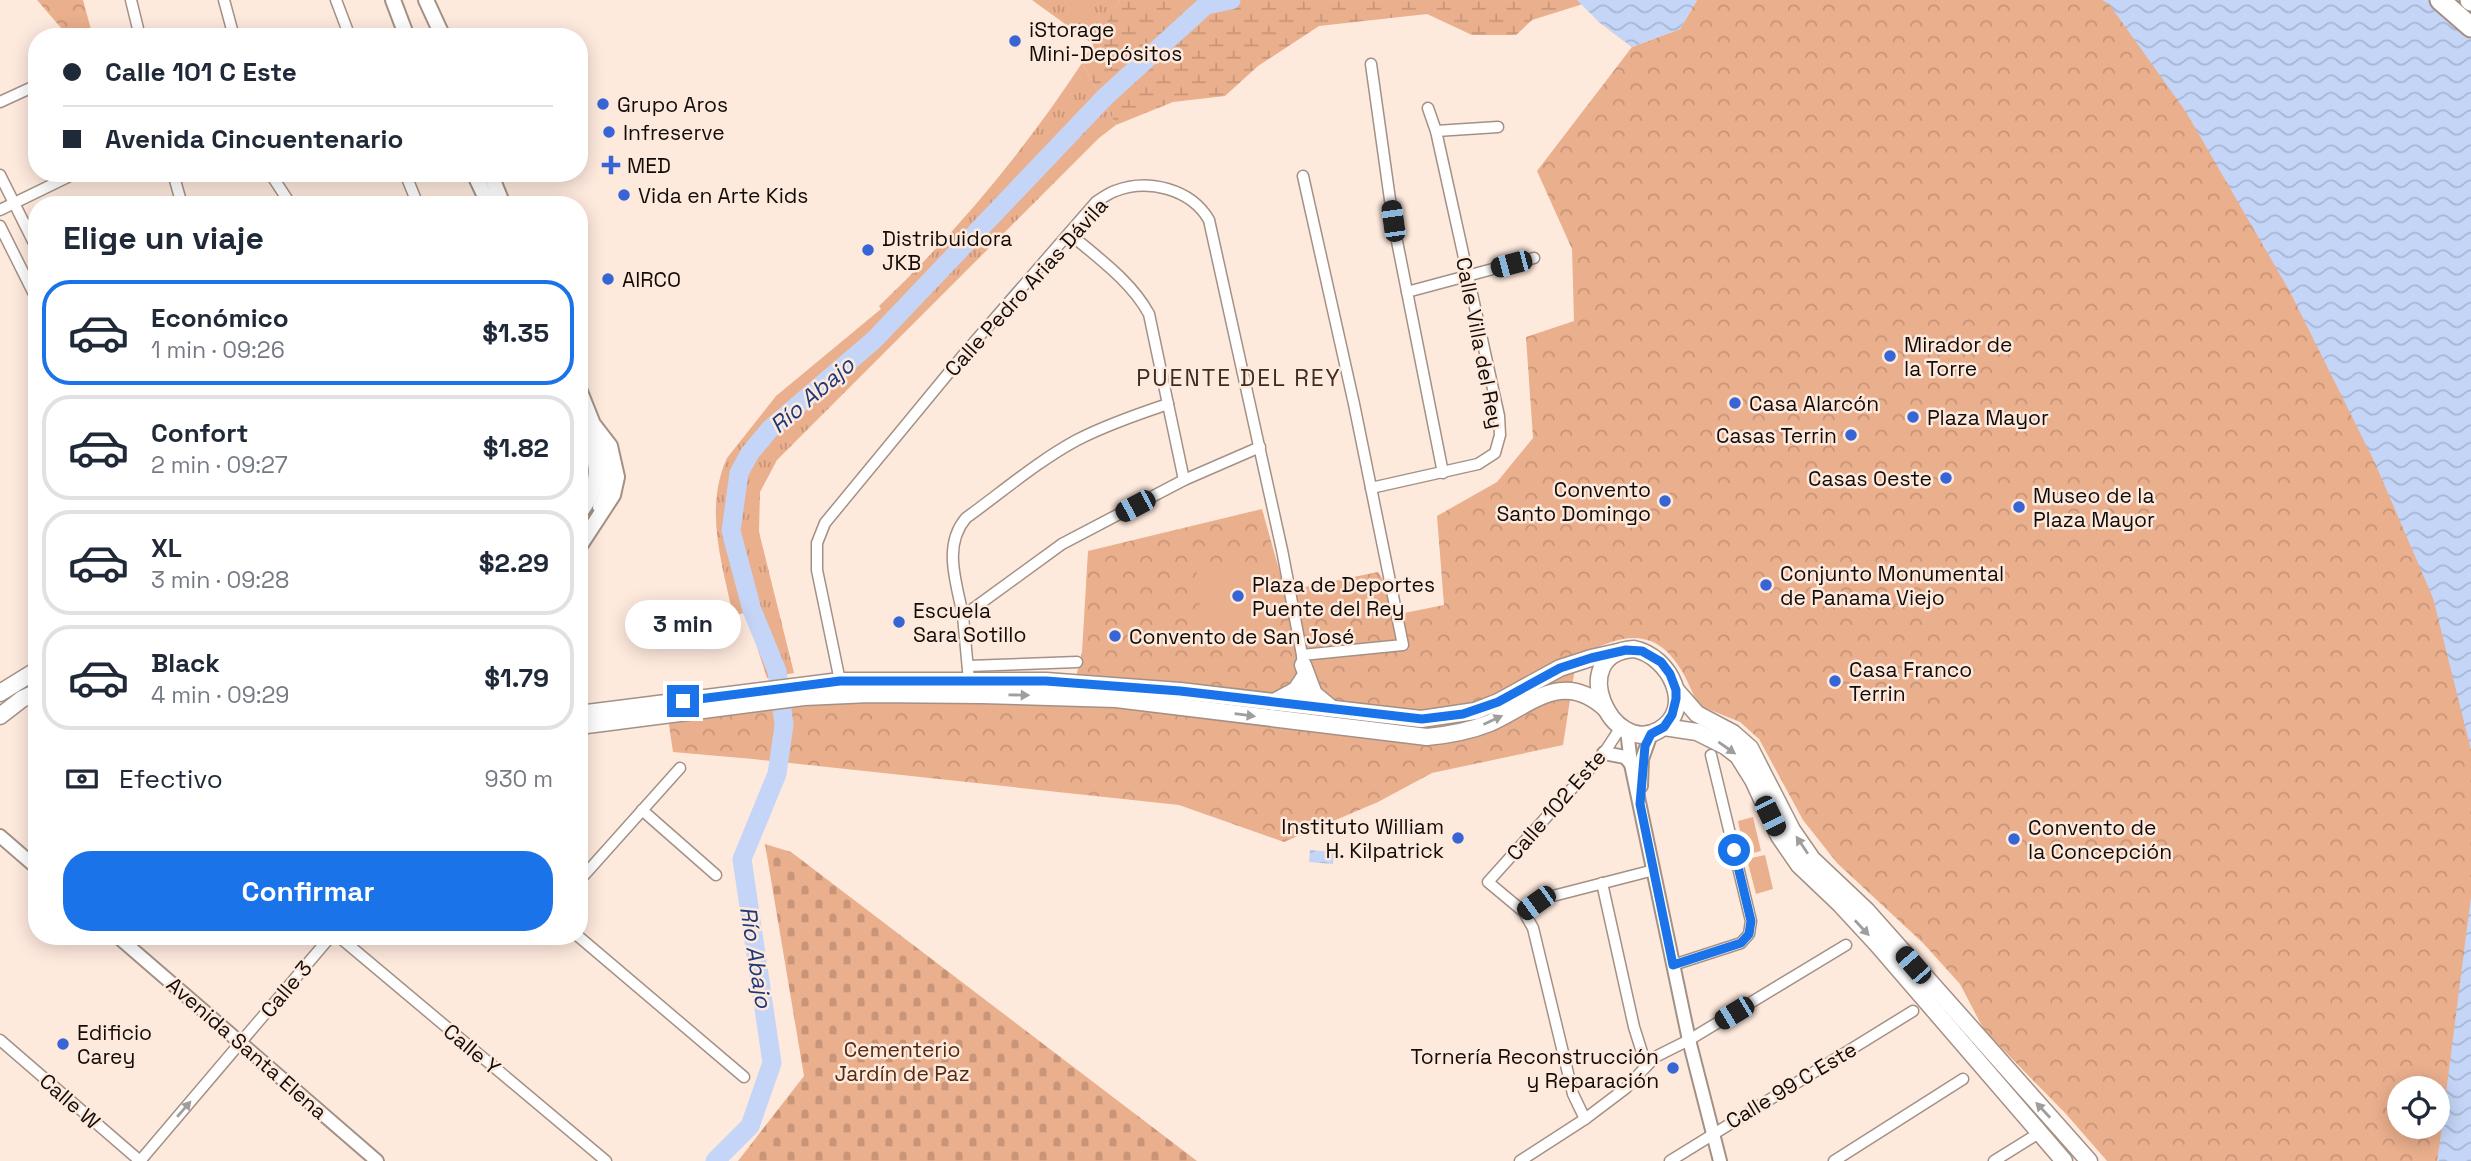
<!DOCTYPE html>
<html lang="es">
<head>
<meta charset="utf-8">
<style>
  :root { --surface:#fff; --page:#f6f6f7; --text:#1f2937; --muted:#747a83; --line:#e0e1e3; --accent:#1a73e8 }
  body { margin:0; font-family:"Space Grotesk",sans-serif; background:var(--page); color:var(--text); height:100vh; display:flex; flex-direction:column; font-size:26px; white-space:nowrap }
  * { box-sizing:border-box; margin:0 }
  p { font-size:23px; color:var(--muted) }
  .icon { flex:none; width:38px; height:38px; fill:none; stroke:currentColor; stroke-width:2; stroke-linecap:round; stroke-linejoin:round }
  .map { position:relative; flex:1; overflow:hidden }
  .sheet { position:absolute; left:28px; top:196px; width:560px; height:749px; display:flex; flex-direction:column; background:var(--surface); border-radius:28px; box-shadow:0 4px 18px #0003 }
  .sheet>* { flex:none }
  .banner { position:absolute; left:28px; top:28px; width:560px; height:154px; border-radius:28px; box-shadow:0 4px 18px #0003; display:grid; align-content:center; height:154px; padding:0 35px; background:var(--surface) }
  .controls { position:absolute; left:2387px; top:1076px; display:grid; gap:14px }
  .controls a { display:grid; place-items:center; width:63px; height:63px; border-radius:50%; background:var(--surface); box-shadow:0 4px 18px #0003; font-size:35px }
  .end { position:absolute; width:32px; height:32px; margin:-16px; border:9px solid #1a73e8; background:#fff; box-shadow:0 0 0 4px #fff }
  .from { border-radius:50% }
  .bubble { position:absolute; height:49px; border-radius:24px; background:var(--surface); box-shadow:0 4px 18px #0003; font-size:23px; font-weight:700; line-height:49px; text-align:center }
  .car { position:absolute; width:21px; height:42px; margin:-21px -10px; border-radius:9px; box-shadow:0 0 5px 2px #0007; background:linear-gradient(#222 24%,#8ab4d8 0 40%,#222 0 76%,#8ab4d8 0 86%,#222 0) }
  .banner b { display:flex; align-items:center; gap:24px; height:66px; font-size:26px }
  .banner b+b { border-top:2px solid var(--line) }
  .banner i { width:18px; height:18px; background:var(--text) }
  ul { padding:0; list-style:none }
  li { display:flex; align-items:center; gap:21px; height:105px; margin:0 14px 10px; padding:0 21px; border:4px solid var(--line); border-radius:28px }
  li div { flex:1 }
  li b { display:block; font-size:26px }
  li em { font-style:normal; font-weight:700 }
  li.selected { border-color:var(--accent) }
  li>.icon { width:63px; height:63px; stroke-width:1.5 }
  h2 { padding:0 35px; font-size:32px; line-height:84px }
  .pay { display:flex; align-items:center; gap:18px; height:77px; padding:0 35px; font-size:26px }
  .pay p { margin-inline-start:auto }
  .button { display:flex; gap:14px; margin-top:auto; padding:14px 35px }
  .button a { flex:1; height:80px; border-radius:28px; background:var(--accent); color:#fff; font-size:28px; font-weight:700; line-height:80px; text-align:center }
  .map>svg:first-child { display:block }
</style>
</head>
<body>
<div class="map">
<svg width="2471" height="1161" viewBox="0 0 2471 1161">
  <defs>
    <pattern id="grass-tufts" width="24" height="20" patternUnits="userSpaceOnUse" patternTransform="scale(1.75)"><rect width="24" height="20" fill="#eaaf8d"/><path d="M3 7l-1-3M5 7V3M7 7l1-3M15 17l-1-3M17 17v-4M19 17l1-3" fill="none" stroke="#c89578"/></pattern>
    <pattern id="wetland-marsh" width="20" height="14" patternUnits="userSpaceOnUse" patternTransform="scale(1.75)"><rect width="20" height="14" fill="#eaaf8d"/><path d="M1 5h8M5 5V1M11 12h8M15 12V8" fill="none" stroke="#c89578"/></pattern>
    <pattern id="cemetery-stones" width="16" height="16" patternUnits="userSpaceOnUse" patternTransform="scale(1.75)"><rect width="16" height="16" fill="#eaaf8d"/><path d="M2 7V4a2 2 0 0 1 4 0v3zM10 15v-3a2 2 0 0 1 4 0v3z" fill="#c89578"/></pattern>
    <pattern id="park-crowns" width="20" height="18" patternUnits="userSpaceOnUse" patternTransform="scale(1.75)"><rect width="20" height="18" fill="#eaaf8d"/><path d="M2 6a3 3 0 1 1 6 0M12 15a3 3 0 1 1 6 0" fill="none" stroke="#c89578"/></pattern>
    <pattern id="water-waves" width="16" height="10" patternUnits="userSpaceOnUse" patternTransform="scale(1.75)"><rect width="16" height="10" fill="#c4d5f7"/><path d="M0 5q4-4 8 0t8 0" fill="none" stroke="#a7b6d2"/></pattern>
  </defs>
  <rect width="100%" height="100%" fill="#fee9dd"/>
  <g fill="url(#grass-tufts)">
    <path d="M1032,0H1120L1094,45Z"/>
    <path d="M1082,63L1116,125L1099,138L777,460L760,492L759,532L794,673L767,678L746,613L733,615C722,563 704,509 727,458L776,396L881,309L879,306C955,234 1025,150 1082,63Z"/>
  </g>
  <path fill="url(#wetland-marsh)" d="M1120,0H1697L1632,47L1599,22L1583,4L1532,20L1516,35H1472L1427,14L1319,26L1258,66L1225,96L1173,102L1116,125L1082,63Z"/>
  <path fill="url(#cemetery-stones)" d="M765,844L791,852L1197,1161H738L804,1076Z"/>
  <g fill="url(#park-crowns)" fill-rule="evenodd">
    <path d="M37,0H83L93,37H69Z"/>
    <path d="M1697,0H2427L2471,37V1161H2107L2066,1114L1984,1030L1960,984L1923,943L1837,863L1803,820L1759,739L1740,722L1698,705C1684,672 1667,631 1623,639C1608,642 1592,650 1577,655L1563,745L1432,773L1378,802L1284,842L1179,805L753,759L673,752L668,718L854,702L973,699L1070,702L1082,652L1088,551L1262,509L1285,591L1378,572L1404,613L1444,605L1437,516L1497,482L1533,438L1526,337L1574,321L1572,249L1537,171L1632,47L1680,29ZM2399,1088H2438V1127H2399Z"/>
  </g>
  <g fill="#eaaf8d">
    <path d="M1272,562L1281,624L1202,628L1196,567Z"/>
    <path d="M1375,578L1380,601L1338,609L1334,586Z"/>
    <path d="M1753,817L1761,851L1745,855L1738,821Z"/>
    <path d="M1765,855L1773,889L1756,894L1747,859Z"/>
  </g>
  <g fill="url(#water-waves)">
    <path d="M1577,0H1697L1680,29L1632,47L1599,22Z"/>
    <path d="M2102,0H2471V750L2433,598L2375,463L2290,292L2186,112L2109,4Z"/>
    <path d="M1310,850L1334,852L1333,864L1309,862Z"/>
    <path d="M2471,896V1161H2437L2440,1141Z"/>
  </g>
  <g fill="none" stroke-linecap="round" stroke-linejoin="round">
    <path stroke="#c4d5f7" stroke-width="19" d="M715,1161L750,1126L772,1063L742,859L777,774L784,725L777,671L752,610L731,531L739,473L750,453L770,429L874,340L1105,97L1206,5L1231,0"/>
    <defs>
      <g id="minor">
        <path d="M131,0L140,37"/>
        <path d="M224,0L234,37"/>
        <path d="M336,0L350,37"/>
        <path d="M1371,64L1393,221L1443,473"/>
        <path d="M0,102L37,85"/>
        <path d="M1436,131L1498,127"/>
        <path d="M173,173L182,205"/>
        <path d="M270,173L291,205"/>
        <path d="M405,173L418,205"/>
        <path d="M0,175L37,249"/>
        <path d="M0,210L76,173"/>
        <path d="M0,226L37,300"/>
        <path d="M1070,234C1098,258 1131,281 1149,314L1184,480"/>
        <path d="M1407,292L1534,258"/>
        <path d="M597,434C607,460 612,482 598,507"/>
        <path d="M1371,488L1478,464L1495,453L1500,435L1499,416L1436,131L1428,108"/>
        <path d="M963,616C957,584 942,546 966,518C1002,492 1038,461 1077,440C1106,425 1138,414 1168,404"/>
        <path d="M1302,655L1403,645L1354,404L1303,176"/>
        <path d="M968,666L1077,662"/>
        <path d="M840,681L817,570V543L825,523L970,347L1096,202C1102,198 1109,193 1115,191C1148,178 1191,189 1209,220L1282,550L1302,655L1306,706"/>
        <path d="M969,681L963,616L1062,544L1184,480L1260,447"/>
        <path d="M642,810L716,875"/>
        <path d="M579,881L680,768"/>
        <path d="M1602,883L1634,1027L1646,1065"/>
        <path d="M1524,912L1549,897L1654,870"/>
        <path d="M338,936L606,1161"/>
        <path d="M578,936L744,1077"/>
        <path d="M1673,965L1741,943L1749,934L1751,921L1711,755"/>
        <path d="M0,1040L140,1161"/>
        <path d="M1585,1119L1573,1094L1533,928L1524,912L1488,882L1604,753L1621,727"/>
        <path d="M140,1161L331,936"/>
        <path d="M1520,1161L1585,1119L1626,1088L1655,1057L1689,1040L1846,945"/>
        <path d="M1670,1161L1913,1011"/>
        <path d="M1834,1161L1963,1079"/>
        <path d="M1994,1161L2039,1133"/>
      </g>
      <g id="tertiary">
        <path d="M1627,730L1631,764L1689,1040L1720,1161"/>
        <path d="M1604,753L1625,757L1631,764"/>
        <path d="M1641,786L1642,759L1651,734"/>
        <path d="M0,836L37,868"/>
        <path d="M117,936L377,1161"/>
      </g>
      <g id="secondary">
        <path d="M393,0L407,37"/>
        <path d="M426,0L443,37"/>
        <path d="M474,173L489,205"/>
        <path d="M490,173L503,205"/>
        <path d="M579,389L593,424L610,446L617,477L613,495L579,547"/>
        <path d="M579,418C595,455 607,479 579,514"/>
      </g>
      <g id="primary">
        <path d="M1634,649C1670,656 1696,709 1659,730C1611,758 1565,653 1634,649Z"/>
        <path d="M1303,665L1314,694L1331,708"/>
        <path d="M1676,690L1697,714L1733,733L1750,748L1792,830L1812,859L1867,911L2089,1161"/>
        <path d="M0,693L37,670"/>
        <path d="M1274,702L1296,690L1304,678"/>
        <path d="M579,714L840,681H1046L1180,691L1421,719L1475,711L1498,702L1560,668L1591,658L1618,652"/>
        <path d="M0,716L22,699L37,692"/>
        <path d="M579,726L804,697L870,694L981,695L1116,699L1427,737C1448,735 1470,731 1490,723C1532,704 1563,669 1606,709"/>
        <path d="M1664,727L1697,732L1725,746L1738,756L1753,780L1779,836L1799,865L1840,904L1877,944L2064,1161"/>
      </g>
      <g id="motorway">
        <path d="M2440,0L2471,27"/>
        <path d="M2470,0L2471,1"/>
      </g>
    </defs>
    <use href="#minor" stroke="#a49186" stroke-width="13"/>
    <use href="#tertiary" stroke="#a49186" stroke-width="16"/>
    <use href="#secondary" stroke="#a49186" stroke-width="18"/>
    <use href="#primary" stroke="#a49186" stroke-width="19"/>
    <use href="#motorway" stroke="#a49186" stroke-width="23"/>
    <use href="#minor" stroke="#fff" stroke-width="10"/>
    <use href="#tertiary" stroke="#fff" stroke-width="12"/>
    <use href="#secondary" stroke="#fff" stroke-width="14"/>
    <use href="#primary" stroke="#fff" stroke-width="16"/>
    <use href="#motorway" stroke="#fff" stroke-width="19"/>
  </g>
  <defs><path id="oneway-solid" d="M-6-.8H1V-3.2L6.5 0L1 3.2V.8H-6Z" transform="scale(1.75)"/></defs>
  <g fill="#a09e9c">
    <use href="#oneway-solid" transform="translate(1019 695) rotate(1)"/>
    <use href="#oneway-solid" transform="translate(1245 715) rotate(7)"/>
    <use href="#oneway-solid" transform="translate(1493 720) rotate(-25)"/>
    <use href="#oneway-solid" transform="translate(1727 748) rotate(35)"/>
    <use href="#oneway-solid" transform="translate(1802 845) rotate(-124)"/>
    <use href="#oneway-solid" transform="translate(1862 928) rotate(47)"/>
    <use href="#oneway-solid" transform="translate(184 1109) rotate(-49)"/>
    <use href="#oneway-solid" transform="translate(2043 1110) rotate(-133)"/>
  </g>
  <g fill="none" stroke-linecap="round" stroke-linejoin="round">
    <path stroke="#1a73e8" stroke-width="9" d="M683,701L840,681H1046L1180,691L1422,719L1463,714L1498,702L1560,668L1591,658L1626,650L1642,651L1661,662L1670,674L1676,690V699L1672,715L1664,727L1651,734L1645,746L1640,804L1673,965L1741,943L1749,934L1751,921L1734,850"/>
  </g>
  <g fill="#3765d5" stroke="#fee9dd" stroke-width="2.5">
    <circle cx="1015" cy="41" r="7"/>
    <circle cx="603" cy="104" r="7"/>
    <circle cx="609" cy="132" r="7"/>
    <path d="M607.5 154.5h7v7h7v7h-7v7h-7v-7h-7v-7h7z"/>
    <circle cx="624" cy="195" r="7"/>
    <circle cx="868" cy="250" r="7"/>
    <circle cx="608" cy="279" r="7"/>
    <circle cx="1890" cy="356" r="7"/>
    <circle cx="1735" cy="403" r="7"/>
    <circle cx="1913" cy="417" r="7"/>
    <circle cx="1851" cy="435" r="7"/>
    <circle cx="1946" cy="478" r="7"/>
    <circle cx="1665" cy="501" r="7"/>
    <circle cx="2019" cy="507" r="7"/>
    <circle cx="1766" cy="585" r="7"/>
    <circle cx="1238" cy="596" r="7"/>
    <circle cx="899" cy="622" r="7"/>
    <circle cx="1115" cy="636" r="7"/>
    <circle cx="1835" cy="681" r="7"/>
    <circle cx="1458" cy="838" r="7"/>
    <circle cx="2014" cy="839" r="7"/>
    <circle cx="63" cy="1044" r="7"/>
    <circle cx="1673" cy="1068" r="7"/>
  </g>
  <g text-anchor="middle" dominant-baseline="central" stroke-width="5" stroke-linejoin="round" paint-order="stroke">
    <g font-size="21" fill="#120c08" stroke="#fee9dd" text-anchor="start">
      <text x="1029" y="29">iStorage<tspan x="1029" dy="24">Mini-Depósitos</tspan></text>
      <text x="617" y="104">Grupo Aros</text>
      <text x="623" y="132">Infreserve</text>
      <text x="627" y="165">MED</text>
      <text x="638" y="195">Vida en Arte Kids</text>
      <text x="882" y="238">Distribuidora<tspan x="882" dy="24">JKB</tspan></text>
      <text x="622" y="279">AIRCO</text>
      <text x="1904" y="344">Mirador de<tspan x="1904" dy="24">la Torre</tspan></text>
      <text x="1749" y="403">Casa Alarcón</text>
      <text x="1927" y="417">Plaza Mayor</text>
      <text x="1837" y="435" text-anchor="end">Casas Terrin</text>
      <text x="1932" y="478" text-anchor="end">Casas Oeste</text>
      <text x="1651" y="489" text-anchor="end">Convento<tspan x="1651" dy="24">Santo Domingo</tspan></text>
      <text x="2033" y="495">Museo de la<tspan x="2033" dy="24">Plaza Mayor</tspan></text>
      <text x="1780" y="573">Conjunto Monumental<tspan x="1780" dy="24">de Panama Viejo</tspan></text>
      <text x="1252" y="584">Plaza de Deportes<tspan x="1252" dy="24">Puente del Rey</tspan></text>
      <text x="913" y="610">Escuela<tspan x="913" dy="24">Sara Sotillo</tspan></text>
      <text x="1129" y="636">Convento de San José</text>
      <text x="1849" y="669">Casa Franco<tspan x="1849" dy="24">Terrin</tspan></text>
      <text x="1444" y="826" text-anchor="end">Instituto William<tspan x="1444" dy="24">H. Kilpatrick</tspan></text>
      <text x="2028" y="827">Convento de<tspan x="2028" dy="24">la Concepción</tspan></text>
      <text x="77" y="1032">Edificio<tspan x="77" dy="24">Carey</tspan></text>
      <text x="1659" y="1056" text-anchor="end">Tornería Reconstrucción<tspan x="1659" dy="24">y Reparación</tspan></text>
    </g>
    <g font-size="21" fill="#120c08" stroke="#fee9dd">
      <text transform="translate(1026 287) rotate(-48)">Calle Pedro Arias Dávila</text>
      <text transform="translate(1480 343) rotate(79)">Calle Villa del Rey</text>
      <text transform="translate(1556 805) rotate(-49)">Calle 102 Este</text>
      <text transform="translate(286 989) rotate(-50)">Calle 3</text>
      <text transform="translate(247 1048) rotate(41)">Avenida Santa Elena</text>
      <text transform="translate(472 1049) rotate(40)">Calle Y</text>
      <text transform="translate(1791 1085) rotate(-31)">Calle 99 C Este</text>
      <text transform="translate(70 1101) rotate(41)">Calle W</text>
    </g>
    <g font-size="21" fill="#522a11" stroke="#fee9dd">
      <text x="902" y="1049">Cementerio<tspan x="902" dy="24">Jardín de Paz</tspan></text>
    </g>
    <g font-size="23" letter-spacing="2" fill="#3b2c22" stroke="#fee9dd">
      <text x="1239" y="378">PUENTE DEL REY</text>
    </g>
    <g font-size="23" font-style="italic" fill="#1e3979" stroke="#fee9dd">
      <text transform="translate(812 395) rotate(-41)">Río Abajo</text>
      <text transform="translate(756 957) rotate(81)">Río Abajo</text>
    </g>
  </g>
</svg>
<div class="controls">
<a><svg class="icon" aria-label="locate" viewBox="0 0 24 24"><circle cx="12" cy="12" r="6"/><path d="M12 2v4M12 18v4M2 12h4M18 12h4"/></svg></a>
</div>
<i class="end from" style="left:1734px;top:850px"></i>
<i class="end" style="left:683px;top:701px"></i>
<div class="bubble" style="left:625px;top:600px;width:116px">3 min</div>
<i class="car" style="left:1393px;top:221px;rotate:352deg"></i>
<i class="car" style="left:1511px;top:264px;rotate:255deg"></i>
<i class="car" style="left:1135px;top:506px;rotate:242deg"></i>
<i class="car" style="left:1770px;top:816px;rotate:154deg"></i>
<i class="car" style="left:1536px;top:903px;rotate:234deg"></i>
<i class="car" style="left:1913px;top:965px;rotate:319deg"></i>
<i class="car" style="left:1734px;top:1013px;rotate:239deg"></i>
<div class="banner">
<b><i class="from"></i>Calle 101 C Este</b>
<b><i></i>Avenida Cincuentenario</b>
</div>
<section class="sheet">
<h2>Elige un viaje</h2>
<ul>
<li class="selected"><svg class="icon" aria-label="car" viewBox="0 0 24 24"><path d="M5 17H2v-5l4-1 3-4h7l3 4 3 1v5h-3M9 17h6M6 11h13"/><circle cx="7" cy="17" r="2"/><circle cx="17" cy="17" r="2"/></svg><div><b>Económico</b><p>1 min · 09:26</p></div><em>$1.35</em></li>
<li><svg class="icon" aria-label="car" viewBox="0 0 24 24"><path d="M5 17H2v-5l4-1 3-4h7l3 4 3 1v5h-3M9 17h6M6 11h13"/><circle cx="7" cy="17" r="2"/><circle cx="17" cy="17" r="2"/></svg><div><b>Confort</b><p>2 min · 09:27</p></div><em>$1.82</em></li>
<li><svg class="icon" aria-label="car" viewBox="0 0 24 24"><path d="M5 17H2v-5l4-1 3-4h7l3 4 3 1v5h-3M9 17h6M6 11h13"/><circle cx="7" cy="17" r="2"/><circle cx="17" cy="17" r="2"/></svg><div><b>XL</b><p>3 min · 09:28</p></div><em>$2.29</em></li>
<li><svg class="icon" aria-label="car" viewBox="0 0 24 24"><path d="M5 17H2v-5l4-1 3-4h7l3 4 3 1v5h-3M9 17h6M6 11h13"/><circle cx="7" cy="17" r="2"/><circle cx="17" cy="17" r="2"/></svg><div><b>Black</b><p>4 min · 09:29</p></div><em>$1.79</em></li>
</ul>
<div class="pay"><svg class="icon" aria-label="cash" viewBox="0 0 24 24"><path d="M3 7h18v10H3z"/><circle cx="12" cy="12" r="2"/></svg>Efectivo<p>930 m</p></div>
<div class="button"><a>Confirmar</a></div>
</section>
</div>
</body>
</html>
